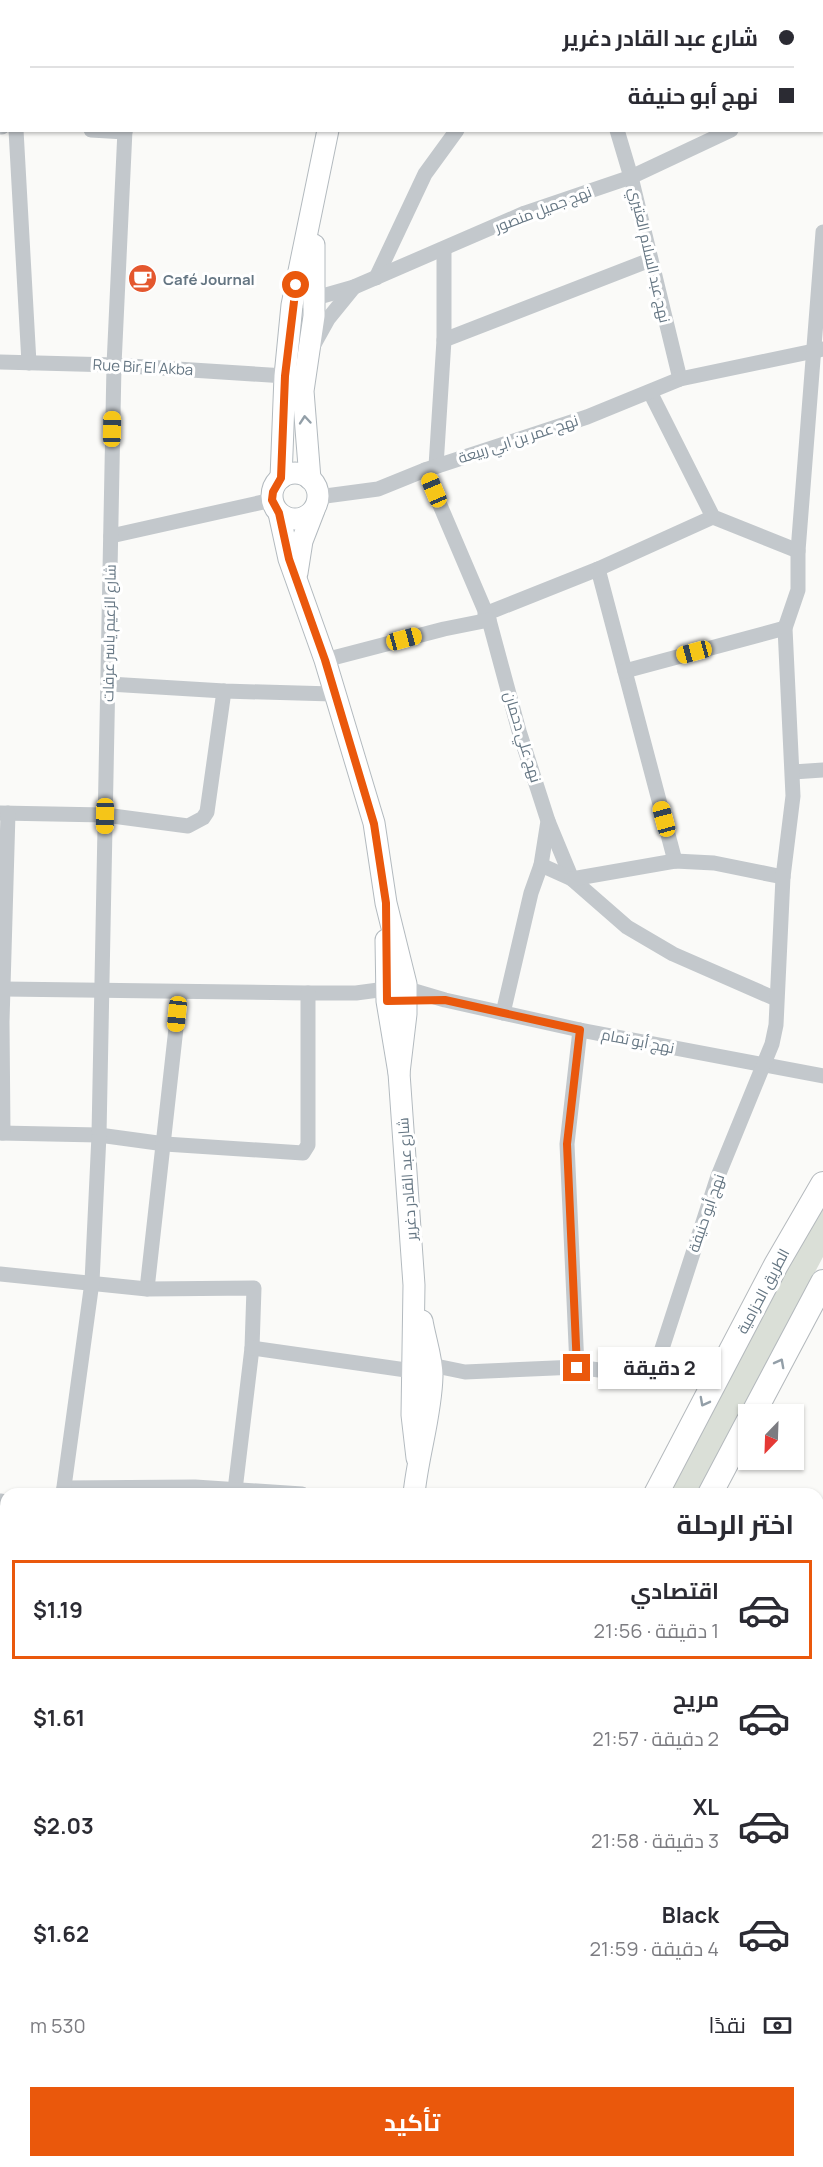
<!DOCTYPE html>
<html lang="ar">
<head>
<meta charset="utf-8">
<style>
  :root { --surface:#fff; --page:#f7f7f7; --text:#2b2b33; --muted:#7c7c81; --line:#e1e1e2; --accent:#ea580c }
  body { margin:0; font-family:Manrope,Cairo,sans-serif; background:var(--page); color:var(--text); direction:rtl; height:100vh; display:flex; flex-direction:column; font-size:22px; white-space:nowrap }
  * { box-sizing:border-box; margin:0 }
  p { font-size:20px; color:var(--muted) }
  .icon { flex:none; width:33px; height:33px; fill:none; stroke:currentColor; stroke-width:2; stroke-linecap:round; stroke-linejoin:round }
  .map { position:relative; flex:1; overflow:hidden; direction:ltr }
  .drawer { position:absolute; left:0px; top:1488px; width:824px; height:680px; display:flex; flex-direction:column; background:var(--surface); border-radius:18px 18px 0 0; box-shadow:0 2px 4px #0004; direction:rtl }
  .drawer>* { flex:none }
  .top-card { position:absolute; left:0px; top:0px; width:824px; height:132px; box-shadow:0 2px 4px #0004; direction:rtl; display:grid; align-content:center; height:132px; padding:0 30px; background:var(--surface) }
  .needle { width:39px; rotate:203deg }
  .tools { position:absolute; left:738px; top:1404px; display:grid; gap:12px }
  .tools a { display:grid; place-items:center; width:66px; height:66px; border-radius:0px; background:var(--surface); box-shadow:0 2px 4px #0004; font-size:30px }
  .end { position:absolute; width:27px; height:27px; margin:-14px; border:8px solid #ea580c; background:#fff; box-shadow:0 0 0 3px #fff }
  .from { border-radius:50% }
  .bubble { position:absolute; height:42px; border-radius:0px; background:var(--surface); box-shadow:0 2px 4px #0004; font-size:20px; font-weight:700; line-height:42px; text-align:center; direction:rtl }
  .car { position:absolute; width:18px; height:36px; margin:-18px -9px; border-radius:8px; box-shadow:0 0 4px 2px #0007; background:linear-gradient(#f5c518 24%,#345 0 40%,#f5c518 0 76%,#345 0 86%,#f5c518 0) }
  .top-card b { display:flex; align-items:center; gap:21px; height:57px; font-size:22px }
  .top-card b+b { border-top:2px solid var(--line) }
  .top-card i { width:15px; height:15px; background:var(--text) }
  ul { padding:0; list-style:none }
  li { display:flex; align-items:center; gap:18px; height:99px; margin:0 12px 9px; padding:0 18px; border:3px solid transparent; border-radius:0px }
  li div { flex:1 }
  li b { display:block; font-size:22px }
  li em { font-style:normal; font-weight:700 }
  li.selected { border-color:var(--accent) }
  li>.icon { width:54px; height:54px; stroke-width:1.5 }
  h2 { padding:0 30px; font-size:27px; line-height:72px }
  .pay { display:flex; align-items:center; gap:15px; height:66px; padding:0 30px; font-size:22px }
  .pay p { margin-inline-start:auto }
  .cta { display:flex; gap:12px; margin-top:auto; padding:12px 30px }
  .cta a { flex:1; height:69px; border-radius:0px; background:var(--accent); color:#fff; font-size:24px; font-weight:700; line-height:69px; text-align:center }
  .map>svg:first-child { display:block }
</style>
</head>
<body>
<div class="map">
<svg width="823" height="2167" viewBox="0 0 823 2167">
  <rect width="100%" height="100%" fill="#fafaf8"/>
  <path fill="#dadfd7" d="M823,1207V1257L697,1494H668L785,1272Z"/>
  <g fill="none" stroke-linecap="round" stroke-linejoin="round">
    <defs>
      <g id="secondary">
        <path d="M350,2V0"/>
        <circle cx="295" cy="496" r="23"/>
        <path d="M281,478L285,376L292,305L328,130"/>
        <path d="M310,479L303,391L314,316V245"/>
        <path d="M279,513L289,559L325,660L374,823L386,903L406,984V1014L399,1073"/>
        <path d="M297,573L302,541L314,510"/>
        <path d="M386,940L387,1001L399,1073L414,1285L412,1415L417,1458"/>
        <path d="M414,1494C418,1454 431,1416 432,1376C432,1358 425,1339 422,1321"/>
        <path d="M0,1977L6,1974"/>
      </g>
      <g id="trunk">
        <path d="M753,1414L823,1282"/>
        <path d="M656,1494L776,1265L823,1184"/>
        <path d="M710,1494L748,1422"/>
        <path d="M341,2167L344,2162"/>
        <path d="M397,2167L400,2162"/>
      </g>
    </defs>
    <use href="#secondary" stroke="#b3babf" stroke-width="23"/>
    <use href="#trunk" stroke="#b4b9bd" stroke-width="26"/>
    <g stroke="#c3c8cc" stroke-width="15">
      <path d="M682,0V2"/>
      <path d="M806,0L807,2"/>
      <path d="M149,2V0"/>
      <path d="M488,2L489,0"/>
      <path d="M579,2L580,0"/>
      <path d="M0,12H2"/>
      <path d="M822,43L823,46"/>
      <path d="M822,78H823"/>
      <path d="M0,127H2"/>
      <path d="M16,130L29,363"/>
      <path d="M91,130L125,132"/>
      <path d="M617,130L631,177L680,379"/>
      <path d="M376,278L425,174L457,130"/>
      <path d="M305,301L354,287L525,213L631,177L731,130"/>
      <path d="M444,340L650,260"/>
      <path d="M313,346L328,319L354,287"/>
      <path d="M0,362L114,365L285,376"/>
      <path d="M650,392L713,517L798,551"/>
      <path d="M436,466L444,340V250"/>
      <path d="M425,470L489,620L519,731L548,821L541,865L531,893L503,1013"/>
      <path d="M318,497L378,489L425,470L587,417L680,379L823,349"/>
      <path d="M111,536L272,500"/>
      <path d="M598,569L675,861"/>
      <path d="M485,614L598,569L713,517"/>
      <path d="M325,660L444,629L489,620"/>
      <path d="M625,671L785,628"/>
      <path d="M109,684L224,691L333,694"/>
      <path d="M793,772L823,770"/>
      <path d="M0,813L105,815L188,826L203,818L207,812L224,691"/>
      <path d="M548,821L572,879"/>
      <path d="M541,865L572,879L627,927L673,954L776,999"/>
      <path d="M572,879L675,861L714,863L783,877"/>
      <path d="M4,989L308,993H356L401,987L445,1000L580,1030L823,1076"/>
      <path d="M0,1133L99,1135L165,1144L303,1153L308,1145V993"/>
      <path d="M3,1133L2,1022L8,813"/>
      <path d="M0,1274L147,1289L180,992"/>
      <path d="M147,1289L254,1288L252,1348L235,1490"/>
      <path d="M252,1348L413,1371L431,1365L465,1372L577,1367L643,1376L651,1372L657,1364L718,1176L772,1044L776,1025L783,877L793,796L785,628L798,590V551L823,232"/>
      <path d="M577,1367L567,1144L580,1030"/>
      <path d="M64,1488L195,1487L302,1494"/>
      <path d="M63,1494L92,1282L99,1135L114,365L125,130"/>
      <path d="M0,1501L6,1502"/>
      <path d="M818,1684L823,1683"/>
      <path d="M0,1824L6,1783"/>
      <path d="M0,2004H6"/>
      <path d="M0,2034L6,2040"/>
      <path d="M126,2162L131,2167"/>
      <path d="M18,2167L28,2162"/>
      <path d="M197,2167L198,2162"/>
    </g>
    <use href="#secondary" stroke="#fff" stroke-width="21"/>
    <use href="#trunk" stroke="#fff" stroke-width="24"/>
  </g>
  <defs><path id="oneway-chevron" d="M-2-3.5L2.5 0L-2 3.5" fill="none" stroke-width="1.6" stroke-linecap="round" stroke-linejoin="round" transform="scale(1.5)"/></defs>
  <g stroke="#939fa8">
    <use href="#oneway-chevron" transform="translate(305 420) rotate(-95)"/>
    <use href="#oneway-chevron" transform="translate(780 1363) rotate(-62)"/>
    <use href="#oneway-chevron" transform="translate(704 1402) rotate(118)"/>
  </g>
  <g fill="none" stroke-linecap="round" stroke-linejoin="round">
    <path stroke="#ea580c" stroke-width="8" d="M296,285L285,376L281,478L273,492L272,500L279,513L289,559L325,660L374,824L386,903L387,1001L445,1000L580,1030L567,1144L577,1368"/>
  </g>
  <defs>
    <symbol id="cafe-disc" viewBox="-11 -11 22 22"><circle r="9.5" fill="#e4572e" stroke="#fff"/><path d="M-5.5-4.5H6V0H3Q3 3.5 0 3.5H-2.5Q-5.5 3.5-5.5 0ZM3-3.2v2h1.7v-2ZM-6 4.5H4V6H-6Z" fill="#fff"/></symbol>
  </defs>
  <g fill-rule="evenodd">
    <use href="#cafe-disc" x="126" y="262" width="33" height="33"/>
  </g>
  <g text-anchor="middle" dominant-baseline="central" stroke-width="6" stroke-linejoin="round" paint-order="stroke">
    <g font-size="15" fill="#657683" stroke="#fff">
      <text transform="translate(543 209) rotate(-21)">نهج جميل منصور</text>
      <text transform="translate(650 255) rotate(77)">نهج عبد السلام العتيري</text>
      <text transform="translate(143 367) rotate(3)">Rue Bir El Akba</text>
      <text transform="translate(518 439) rotate(-18)">نهج عمر بن ابي ربيعة</text>
      <text transform="translate(109 633) rotate(-89)">شارع الزعيم ياسر عرفات</text>
      <text transform="translate(523 737) rotate(73)">نهج علي دحمان</text>
      <text transform="translate(638 1041) rotate(11)">نهج أبو تمام</text>
      <text transform="translate(407 1179) rotate(-94)">شارع عبد القادر دغرير</text>
      <text transform="translate(706 1213) rotate(-71)">نهج أبو حنيفة</text>
      <text transform="translate(763 1291) rotate(-62)">الطريق الحزامية</text>
    </g>
    <g font-size="15" font-weight="bold" fill="#657683" stroke="#fff" text-anchor="start">
      <text x="163" y="279">Café Journal</text>
    </g>
  </g>
</svg>
<div class="tools">
<a><svg class="needle" viewBox="-14 -14 28 28"><path d="M0-13l5 13h-10z" fill="#e53935"/><path d="M0 13l5-13h-10z" fill="#7c7c81"/></svg></a>
</div>
<i class="end from" style="left:296px;top:285px"></i>
<i class="end" style="left:577px;top:1368px"></i>
<div class="bubble" style="left:598px;top:1347px;width:123px">2 دقيقة</div>
<i class="car" style="left:112px;top:429px;rotate:1deg"></i>
<i class="car" style="left:434px;top:490px;rotate:337deg"></i>
<i class="car" style="left:404px;top:639px;rotate:75deg"></i>
<i class="car" style="left:694px;top:652px;rotate:255deg"></i>
<i class="car" style="left:105px;top:816px;rotate:181deg"></i>
<i class="car" style="left:664px;top:819px;rotate:345deg"></i>
<i class="car" style="left:177px;top:1014px;rotate:186deg"></i>
<div class="top-card">
<b><i class="from"></i>شارع عبد القادر دغرير</b>
<b><i></i>نهج أبو حنيفة</b>
</div>
<section class="drawer">
<h2>اختر الرحلة</h2>
<ul>
<li class="selected"><svg class="icon" aria-label="car" viewBox="0 0 24 24"><path d="M5 17H2v-5l4-1 3-4h7l3 4 3 1v5h-3M9 17h6M6 11h13"/><circle cx="7" cy="17" r="2"/><circle cx="17" cy="17" r="2"/></svg><div><b>اقتصادي</b><p>1 دقيقة · 21:56</p></div><em>$1.19</em></li>
<li><svg class="icon" aria-label="car" viewBox="0 0 24 24"><path d="M5 17H2v-5l4-1 3-4h7l3 4 3 1v5h-3M9 17h6M6 11h13"/><circle cx="7" cy="17" r="2"/><circle cx="17" cy="17" r="2"/></svg><div><b>مريح</b><p>2 دقيقة · 21:57</p></div><em>$1.61</em></li>
<li><svg class="icon" aria-label="car" viewBox="0 0 24 24"><path d="M5 17H2v-5l4-1 3-4h7l3 4 3 1v5h-3M9 17h6M6 11h13"/><circle cx="7" cy="17" r="2"/><circle cx="17" cy="17" r="2"/></svg><div><b>XL</b><p>3 دقيقة · 21:58</p></div><em>$2.03</em></li>
<li><svg class="icon" aria-label="car" viewBox="0 0 24 24"><path d="M5 17H2v-5l4-1 3-4h7l3 4 3 1v5h-3M9 17h6M6 11h13"/><circle cx="7" cy="17" r="2"/><circle cx="17" cy="17" r="2"/></svg><div><b>Black</b><p>4 دقيقة · 21:59</p></div><em>$1.62</em></li>
</ul>
<div class="pay"><svg class="icon" aria-label="cash" viewBox="0 0 24 24"><path d="M3 7h18v10H3z"/><circle cx="12" cy="12" r="2"/></svg>نقدًا<p>530 m</p></div>
<div class="cta"><a>تأكيد</a></div>
</section>
</div>
</body>
</html>
